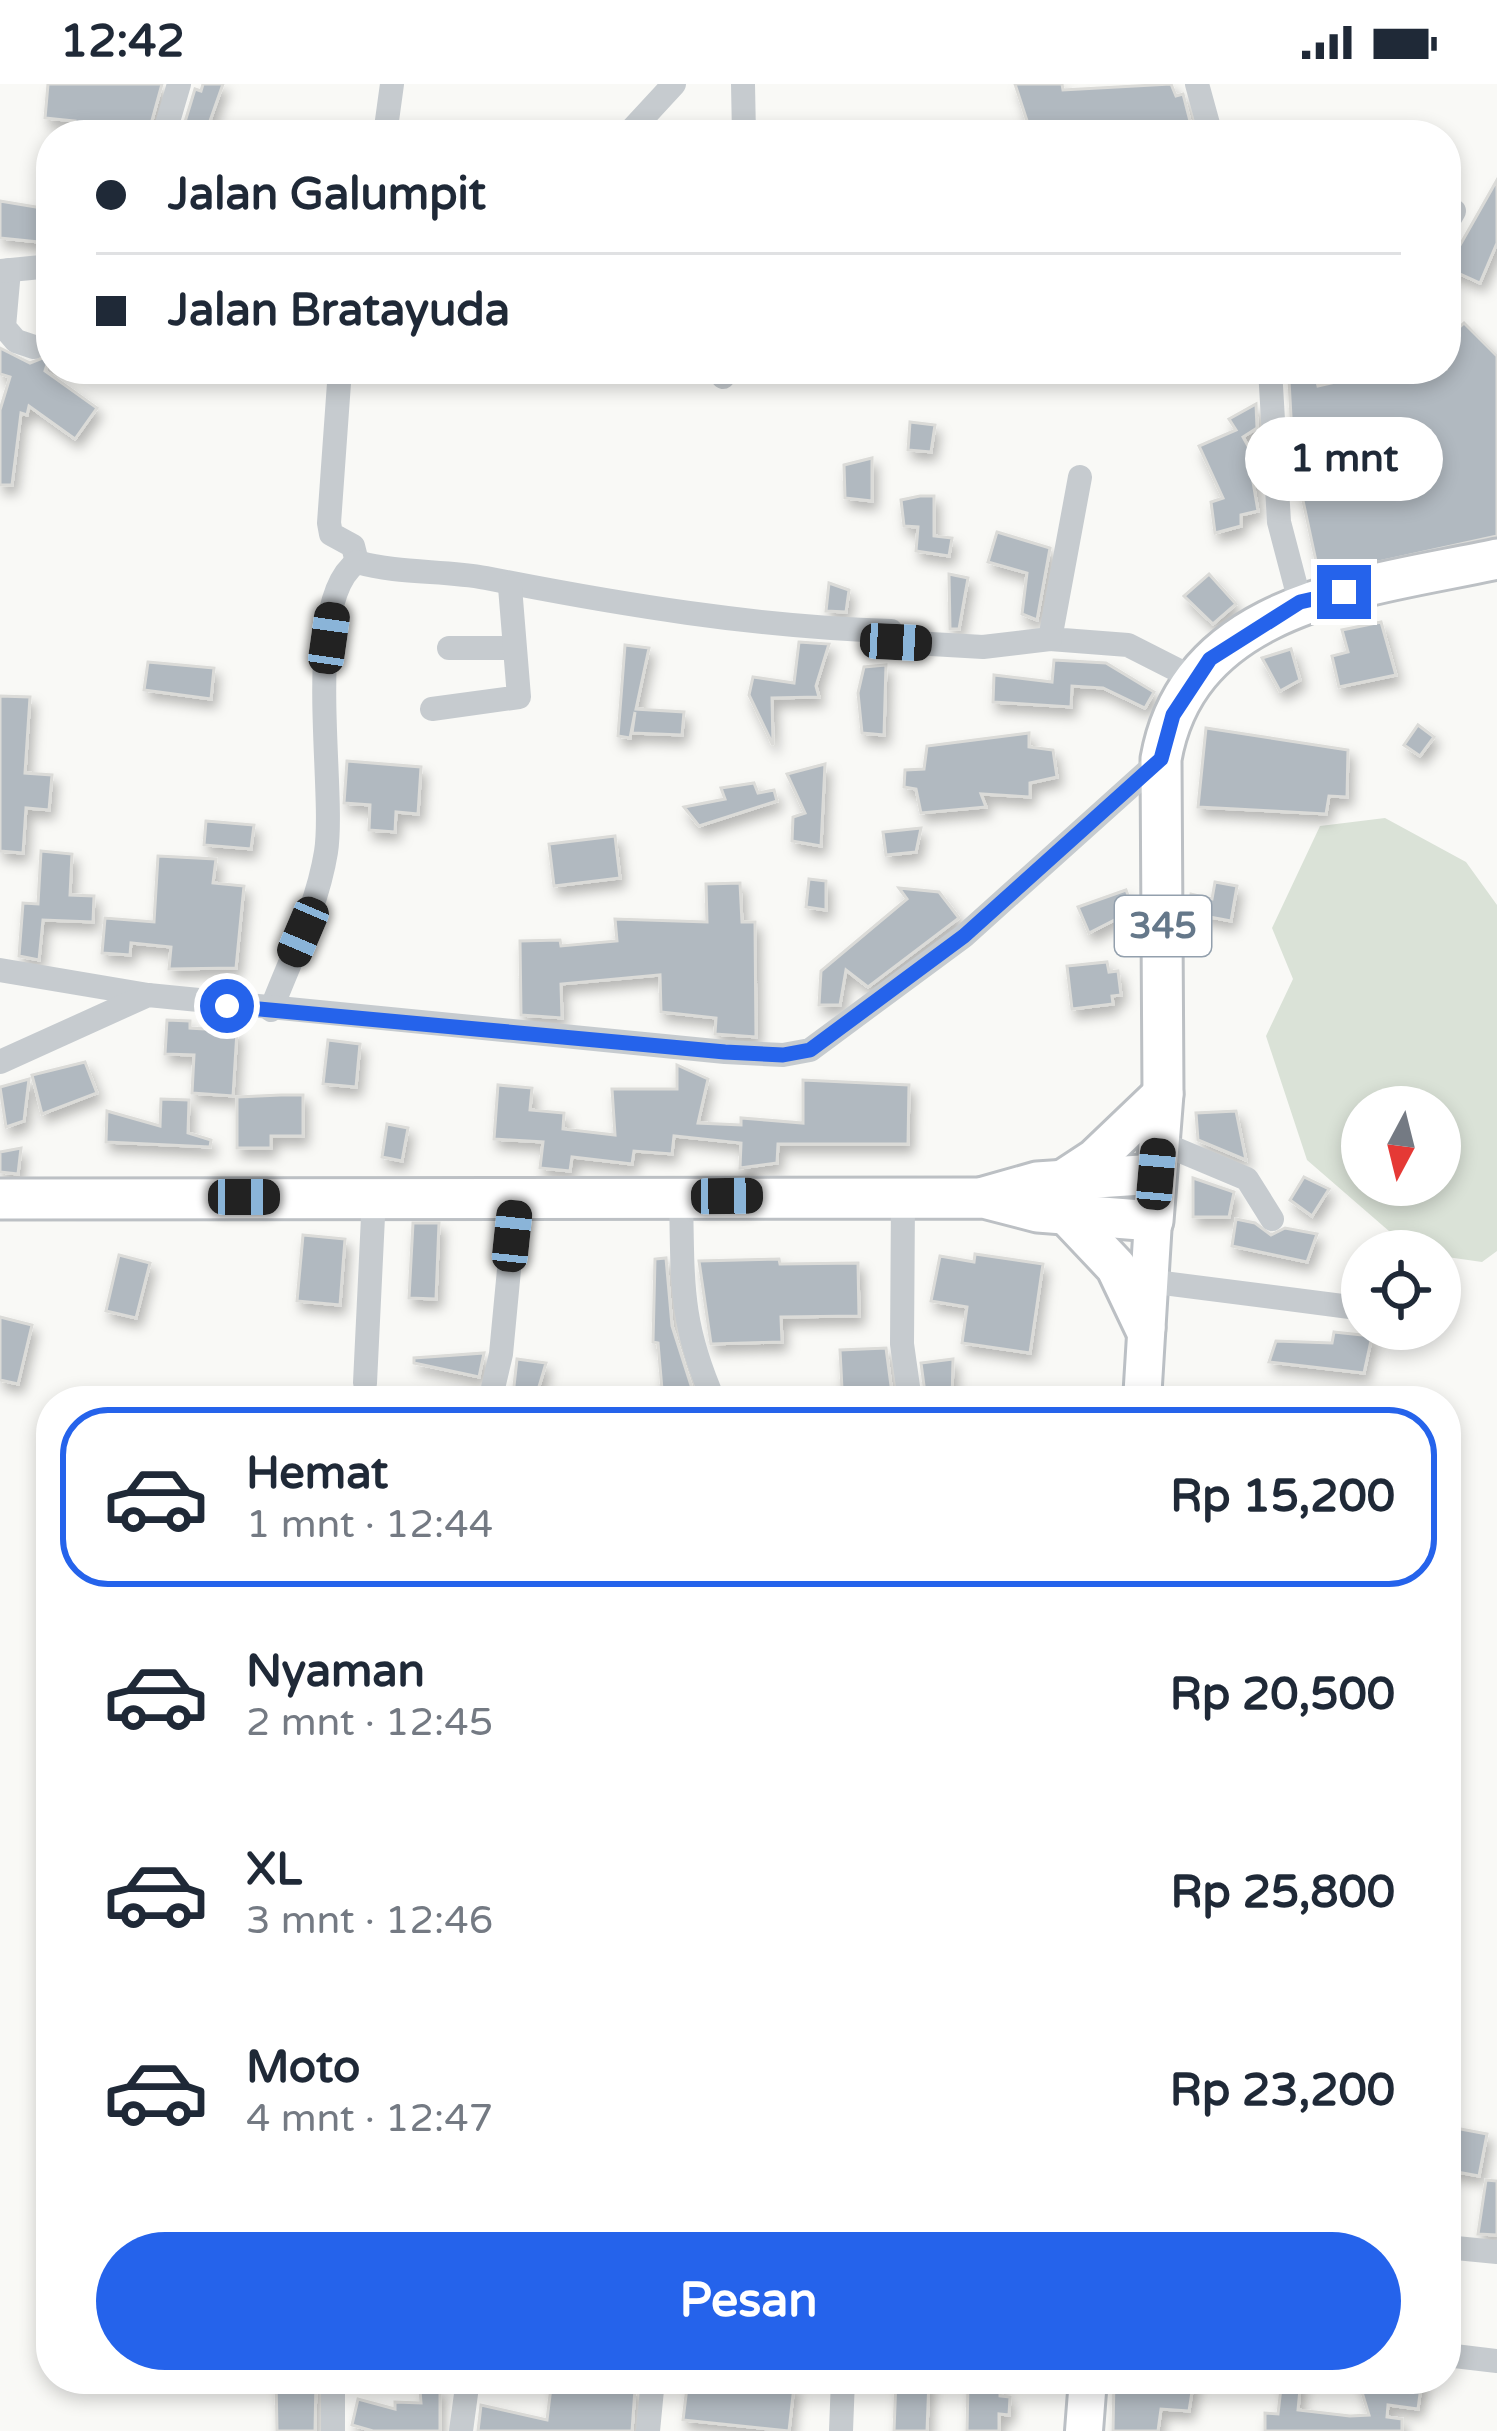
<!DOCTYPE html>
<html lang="id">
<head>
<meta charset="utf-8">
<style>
  :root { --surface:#fff; --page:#f6f6f7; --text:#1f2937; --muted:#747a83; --line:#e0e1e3; --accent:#2563eb }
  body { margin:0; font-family:"Varela Round",sans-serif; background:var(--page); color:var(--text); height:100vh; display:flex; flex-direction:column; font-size:45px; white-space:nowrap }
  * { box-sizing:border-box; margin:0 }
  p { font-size:39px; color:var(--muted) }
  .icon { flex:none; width:66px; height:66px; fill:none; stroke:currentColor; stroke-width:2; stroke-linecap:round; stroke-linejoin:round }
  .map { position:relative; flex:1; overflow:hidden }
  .side { position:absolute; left:36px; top:1302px; width:1425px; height:1008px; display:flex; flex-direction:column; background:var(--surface); border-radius:48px; box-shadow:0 6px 18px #0003 }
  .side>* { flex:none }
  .hud { position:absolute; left:36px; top:36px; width:1425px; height:264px; border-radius:48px; box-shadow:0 6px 18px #0003; display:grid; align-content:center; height:264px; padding:0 60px; background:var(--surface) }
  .needle { width:78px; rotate:187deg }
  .tools { position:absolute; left:1341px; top:1002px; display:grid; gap:24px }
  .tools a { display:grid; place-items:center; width:120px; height:120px; border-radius:50%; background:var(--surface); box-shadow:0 6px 18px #0003; font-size:60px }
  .end { position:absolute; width:54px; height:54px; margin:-27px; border:15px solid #2563eb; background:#fff; box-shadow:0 0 0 6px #fff }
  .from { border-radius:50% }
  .bubble { position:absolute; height:84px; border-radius:42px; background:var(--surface); box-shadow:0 6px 18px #0003; font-size:39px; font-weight:700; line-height:84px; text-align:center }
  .car { position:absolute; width:36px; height:72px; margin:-36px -18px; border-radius:15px; box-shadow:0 0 9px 3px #0007; background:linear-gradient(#222 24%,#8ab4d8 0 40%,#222 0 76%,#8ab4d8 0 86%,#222 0) }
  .hud b { display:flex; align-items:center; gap:42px; height:114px; font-size:45px }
  .hud b+b { border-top:3px solid var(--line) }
  .hud i { width:30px; height:30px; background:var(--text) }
  ul { padding:21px 0 0; list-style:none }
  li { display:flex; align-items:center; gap:36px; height:180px; margin:0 24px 18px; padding:0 36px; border:6px solid transparent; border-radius:48px }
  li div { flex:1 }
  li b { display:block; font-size:45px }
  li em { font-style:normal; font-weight:700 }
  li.current { border-color:var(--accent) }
  li>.icon { width:108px; height:108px; stroke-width:1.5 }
  .button { display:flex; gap:24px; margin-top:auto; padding:24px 60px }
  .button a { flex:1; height:138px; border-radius:72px; background:var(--accent); color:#fff; font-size:48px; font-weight:700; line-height:138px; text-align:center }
  .status { display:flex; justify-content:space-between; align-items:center; height:84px; padding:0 60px; background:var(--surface); direction:ltr }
  .status svg { height:33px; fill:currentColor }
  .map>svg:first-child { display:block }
</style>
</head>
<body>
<div class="status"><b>12:42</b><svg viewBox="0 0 49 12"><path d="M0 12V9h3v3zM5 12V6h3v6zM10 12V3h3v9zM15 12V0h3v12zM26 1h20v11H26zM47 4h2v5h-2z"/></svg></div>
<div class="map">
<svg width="1497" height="2347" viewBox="0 0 1497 2347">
  <defs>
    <filter id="shadow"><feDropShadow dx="4.5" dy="8" stdDeviation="6" flood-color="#0004"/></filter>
  </defs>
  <rect width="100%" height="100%" fill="#f9f9f6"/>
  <path fill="#dae2d7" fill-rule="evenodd" d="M1385,734L1466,778L1497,821V1167L1482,1178L1440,1172V1167H1412L1307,1076L1266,952L1293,895L1272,844L1320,742ZM1362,1023H1440V1101H1362Z"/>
  <g fill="#b1b9c0" stroke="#dbdbd8" stroke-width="3" filter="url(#shadow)">
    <path d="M48,0H162L148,51H74L75,37L45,34Z"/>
    <path d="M203,0H223L205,51H181L195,5L201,7Z"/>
    <path d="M1015,0H1062L1063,6L1171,0L1176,12L1183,10L1193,49L1055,51L1053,41L1031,49Z"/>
    <path d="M1497,96V159L1480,199L1447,184Z"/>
    <path d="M0,117L42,124L39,158L0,154Z"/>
    <path d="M1464,239L1497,272V452L1319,491L1293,370L1289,296L1315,290L1318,302L1393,285H1446V256Z"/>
    <path d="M0,264L30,279L50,271L45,287L97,324L75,355L29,322L27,331L21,329L12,401H0V326L10,293L0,290Z"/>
    <path d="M1256,320L1257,344L1243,353L1259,382L1252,392L1258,427L1241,431V442L1215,449L1211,418L1223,414L1199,362L1236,346L1229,335Z"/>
    <path d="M910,338L935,341L931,368L908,366Z"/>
    <path d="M872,374V417L845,414L844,381Z"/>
    <path d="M920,412H934V452L952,454L949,472L916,467L918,443L904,442L901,416Z"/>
    <path d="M997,448L1050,464L1037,536L1022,530L1027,489L988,478Z"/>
    <path d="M949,490L968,494L959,545H950Z"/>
    <path d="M1209,490L1236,520L1213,540L1184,512Z"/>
    <path d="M829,499L849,506L846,528L826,527Z"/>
    <path d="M1381,538L1396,591L1339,603L1332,572L1348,568L1342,546Z"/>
    <path d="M799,558L829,560L816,602L819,613L772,614L773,661L749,611L753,593L794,599Z"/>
    <path d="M625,561L649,564L636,625L684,628L682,651L632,649L635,628L630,654L618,652Z"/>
    <path d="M1291,565L1300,596L1280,607L1262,574Z"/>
    <path d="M1054,576L1106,579L1154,608L1145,624L1103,604L1072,602L1071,623L993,618L994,591L1052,598Z"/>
    <path d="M148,578L214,584L211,615L144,606Z"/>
    <path d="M886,581L884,651L862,649L858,609L864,583Z"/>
    <path d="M0,612L30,613L25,689L52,691L49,726L26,724L23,769L0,767Z"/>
    <path d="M1418,641L1434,653L1420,672L1404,661Z"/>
    <path d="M1206,644L1348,666L1347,713L1329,712L1326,730L1198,723Z"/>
    <path d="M1029,649V663L1053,666L1057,693L1030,699V713L981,710L986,723L921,729L916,705L904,703L905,686L924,685L927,662Z"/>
    <path d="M347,677L421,683L418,730L396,728L395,748L369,746L370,721L344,719Z"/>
    <path d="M825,680L821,762L792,757L793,733L805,729L787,690Z"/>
    <path d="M754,699L758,709L774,706L777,717L699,742L684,723L725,715L721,704Z"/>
    <path d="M206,737L254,741L251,765L204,761Z"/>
    <path d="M921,744L916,768L886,771L883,748Z"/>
    <path d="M615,752L620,794L554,802L549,760Z"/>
    <path d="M41,767L72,770L70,811L94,812L93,838L43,836L39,876L19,872L23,819L38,820Z"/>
    <path d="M158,772L216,775L213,799L244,802L236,884L169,885L171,863L131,859L130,871L102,869L105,834L154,838Z"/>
    <path d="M809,795L826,797V826L806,823Z"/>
    <path d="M1215,798L1237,802L1231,837L1188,829L1191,810L1212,815Z"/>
    <path d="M740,799L742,838H755L756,953L715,950L716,934L661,928L660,891L561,900L562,934L521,931L520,857L560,856L561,862L617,857L615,835L707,838L706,800Z"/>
    <path d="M899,804L939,808L959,834L868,903L846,886L840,921H819L821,887L907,815Z"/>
    <path d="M1126,806L1134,826L1089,849L1078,823Z"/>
    <path d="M1107,878L1109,888L1118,887L1121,911L1112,912L1113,920L1072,925L1067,882Z"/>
    <path d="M167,936L190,937V944L237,947L233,1012L192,1009L194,971L165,970Z"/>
    <path d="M328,956L360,960L356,1003L323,1000Z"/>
    <path d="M85,978L97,1009L42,1030L32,991Z"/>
    <path d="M677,981L708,995L698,1039L741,1041V1034L803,1039V996L909,1001L908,1060H778L777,1079L740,1084L741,1059L674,1052L672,1070L634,1067L632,1080L572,1073L570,1087L540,1084L543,1058L494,1055L498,1001L532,1004L530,1026L564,1029L563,1045L615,1051L612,1005H677Z"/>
    <path d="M29,995L24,1037L6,1043L0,1003Z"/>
    <path d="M281,1011H303V1052H271V1064H237V1013Z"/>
    <path d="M161,1015L189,1016L188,1049L211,1056L210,1063L106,1058L107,1027L160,1042Z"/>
    <path d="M1236,1027L1246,1076L1198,1056L1196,1029Z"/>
    <path d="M387,1040L408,1044L402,1077L382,1073Z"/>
    <path d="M21,1064L18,1090L0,1088V1068Z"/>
    <path d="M1304,1093L1329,1105L1312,1132L1290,1116Z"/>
    <path d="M1193,1094L1234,1108L1229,1133H1193Z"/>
    <path d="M1236,1135L1255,1139L1271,1151L1285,1144L1317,1150L1307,1178L1232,1162Z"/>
    <path d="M413,1139H439L436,1215L409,1214Z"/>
    <path d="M303,1151L345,1155L340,1221L297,1217Z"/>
    <path d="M975,1170L1043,1180L1030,1269L962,1259L967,1223L931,1217L940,1172L974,1178Z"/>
    <path d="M119,1171L150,1179L136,1234L106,1227Z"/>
    <path d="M666,1174L672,1242L696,1317H663L658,1259L653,1258L655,1175Z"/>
    <path d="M779,1175L780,1180L858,1179L859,1232L781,1233L782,1258L711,1260L699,1177Z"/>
    <path d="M0,1233L32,1241L18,1300L0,1296Z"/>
    <path d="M1334,1248L1372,1252L1364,1289L1269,1278L1276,1257L1332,1259Z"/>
    <path d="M886,1264L893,1317H851L850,1305H842L840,1266Z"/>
    <path d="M484,1269L479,1293L414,1279V1274Z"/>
    <path d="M517,1275L546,1279L536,1313L513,1311Z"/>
    <path d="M953,1275L952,1317H926L921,1279Z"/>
    <path d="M1450,2043L1487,2050L1479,2092L1446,2086Z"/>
    <path d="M1486,2096L1497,2097V2151L1478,2150Z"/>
    <path d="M276,2295H316L315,2347H277Z"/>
    <path d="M552,2295L635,2305L632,2347H478L481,2321L547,2336Z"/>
    <path d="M688,2295L794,2302L789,2347L683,2336Z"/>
    <path d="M896,2295H929L927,2347H894Z"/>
    <path d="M1114,2295H1194L1189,2327L1161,2325L1158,2347H1113Z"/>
    <path d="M1282,2295H1301L1298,2326L1350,2332L1369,2331L1358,2295H1422L1418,2325L1388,2321L1387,2333L1402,2335V2347H1265V2329L1278,2330Z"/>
    <path d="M968,2299L1000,2300V2312L1010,2313L1009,2331L999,2330V2347H967Z"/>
    <path d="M420,2306H440V2347H373L352,2341L358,2315L395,2325V2318L421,2319Z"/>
  </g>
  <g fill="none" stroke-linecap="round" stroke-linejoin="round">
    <defs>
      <g id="secondary">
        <path d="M1142,1317L1153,1137"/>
        <path d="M1084,2347L1088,2295"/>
      </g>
      <g id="primary">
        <path d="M1063,1096L1095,1075L1163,1010"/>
        <path d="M984,1113L1037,1098L1156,1090"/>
        <path d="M0,1115L984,1114L1038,1128L1153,1137L1163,1010L1161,675C1189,516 1368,503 1497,475"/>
        <path d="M1066,1130L1116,1183L1145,1244"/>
      </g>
    </defs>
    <use href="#secondary" stroke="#bbc0c5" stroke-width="42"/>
    <use href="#primary" stroke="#bcc0c4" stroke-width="45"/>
    <g stroke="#c6cbcf" stroke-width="24">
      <path d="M743,0L744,51"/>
      <path d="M1197,0L1211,51"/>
      <path d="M164,51L179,0"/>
      <path d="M385,51L392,0"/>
      <path d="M627,51L674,0"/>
      <path d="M1446,141L1454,127"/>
      <path d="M9,186L4,243L16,257L34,263"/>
      <path d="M0,187L51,182"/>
      <path d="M340,285L329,439L331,450L353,462L357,478"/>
      <path d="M1270,285L1279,438L1300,518"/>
      <path d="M723,293L724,285"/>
      <path d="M1080,393L1050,555L1128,561L1193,594"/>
      <path d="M357,478C399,490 443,486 486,494C617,520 756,543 891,547L896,558L983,563L1050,555"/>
      <path d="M449,564H513"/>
      <path d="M432,625L519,613L510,503"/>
      <path d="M0,886L148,911"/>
      <path d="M271,926C291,874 317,823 326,768C336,705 301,517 357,478"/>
      <path d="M0,978L148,911L725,968L783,971L810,966L964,852L1161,675"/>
      <path d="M1159,1058L1247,1095L1272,1135"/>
      <path d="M681,1112C683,1198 679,1237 714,1317"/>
      <path d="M903,1115L902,1260L910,1317"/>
      <path d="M1148,1197L1350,1223"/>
      <path d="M365,1299L374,1112"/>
      <path d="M490,1317L501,1270L516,1112"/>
      <path d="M1446,2163L1497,2168"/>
      <path d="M1446,2271L1497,2277"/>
      <path d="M333,2347V2295"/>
      <path d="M461,2347L468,2295"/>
      <path d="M648,2347L653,2295"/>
      <path d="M841,2347L843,2295"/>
    </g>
    <use href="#secondary" stroke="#fff" stroke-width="36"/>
    <use href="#primary" stroke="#fff" stroke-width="39"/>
  </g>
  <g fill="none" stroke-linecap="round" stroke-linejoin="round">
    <path stroke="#2563eb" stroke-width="15" d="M227,922L725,968L783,971L810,966L964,852L1161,675L1173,631L1210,575L1300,518L1344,508"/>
  </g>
  <g text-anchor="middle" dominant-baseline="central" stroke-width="12" stroke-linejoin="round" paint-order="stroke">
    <rect fill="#fff" stroke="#93a0ad" stroke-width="3" x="1115" y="812" width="96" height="60" rx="9"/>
    <g font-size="36" font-weight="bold" fill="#65788a">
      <text x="1163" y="842">345</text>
    </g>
  </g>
</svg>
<div class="tools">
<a><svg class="needle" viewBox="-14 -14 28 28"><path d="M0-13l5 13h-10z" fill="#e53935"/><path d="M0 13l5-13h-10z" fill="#747a83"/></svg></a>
<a><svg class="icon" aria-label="locate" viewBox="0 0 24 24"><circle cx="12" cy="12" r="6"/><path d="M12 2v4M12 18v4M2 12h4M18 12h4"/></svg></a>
</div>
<i class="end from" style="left:227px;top:922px"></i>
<i class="end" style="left:1344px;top:508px"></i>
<div class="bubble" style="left:1245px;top:333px;width:198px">1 mnt</div>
<i class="car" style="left:329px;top:554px;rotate:8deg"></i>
<i class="car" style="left:896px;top:558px;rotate:93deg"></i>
<i class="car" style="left:303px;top:848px;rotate:203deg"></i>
<i class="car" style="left:1156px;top:1090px;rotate:5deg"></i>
<i class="car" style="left:727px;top:1112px;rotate:89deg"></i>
<i class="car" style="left:244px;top:1113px;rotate:90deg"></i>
<i class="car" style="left:512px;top:1152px;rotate:6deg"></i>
<div class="hud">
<b><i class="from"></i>Jalan Galumpit</b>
<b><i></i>Jalan Bratayuda</b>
</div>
<section class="side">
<ul>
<li class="current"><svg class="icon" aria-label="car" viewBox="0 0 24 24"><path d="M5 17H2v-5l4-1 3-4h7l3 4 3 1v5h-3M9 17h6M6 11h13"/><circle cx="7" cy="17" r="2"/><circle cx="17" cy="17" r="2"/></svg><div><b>Hemat</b><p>1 mnt · 12:44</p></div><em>Rp 15,200</em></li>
<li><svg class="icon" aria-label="car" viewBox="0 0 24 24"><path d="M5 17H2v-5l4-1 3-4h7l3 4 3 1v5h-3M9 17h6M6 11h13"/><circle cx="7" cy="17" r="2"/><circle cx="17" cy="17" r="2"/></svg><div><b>Nyaman</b><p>2 mnt · 12:45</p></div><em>Rp 20,500</em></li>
<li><svg class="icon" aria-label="car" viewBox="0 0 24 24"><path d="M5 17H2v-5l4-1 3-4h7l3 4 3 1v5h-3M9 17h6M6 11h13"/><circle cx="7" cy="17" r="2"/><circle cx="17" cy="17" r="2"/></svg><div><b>XL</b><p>3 mnt · 12:46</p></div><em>Rp 25,800</em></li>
<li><svg class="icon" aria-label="car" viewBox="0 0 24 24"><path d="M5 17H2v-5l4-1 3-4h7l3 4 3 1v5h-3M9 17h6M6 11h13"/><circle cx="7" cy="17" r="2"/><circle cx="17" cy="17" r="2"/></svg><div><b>Moto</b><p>4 mnt · 12:47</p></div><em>Rp 23,200</em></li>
</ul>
<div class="button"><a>Pesan</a></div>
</section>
</div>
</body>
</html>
